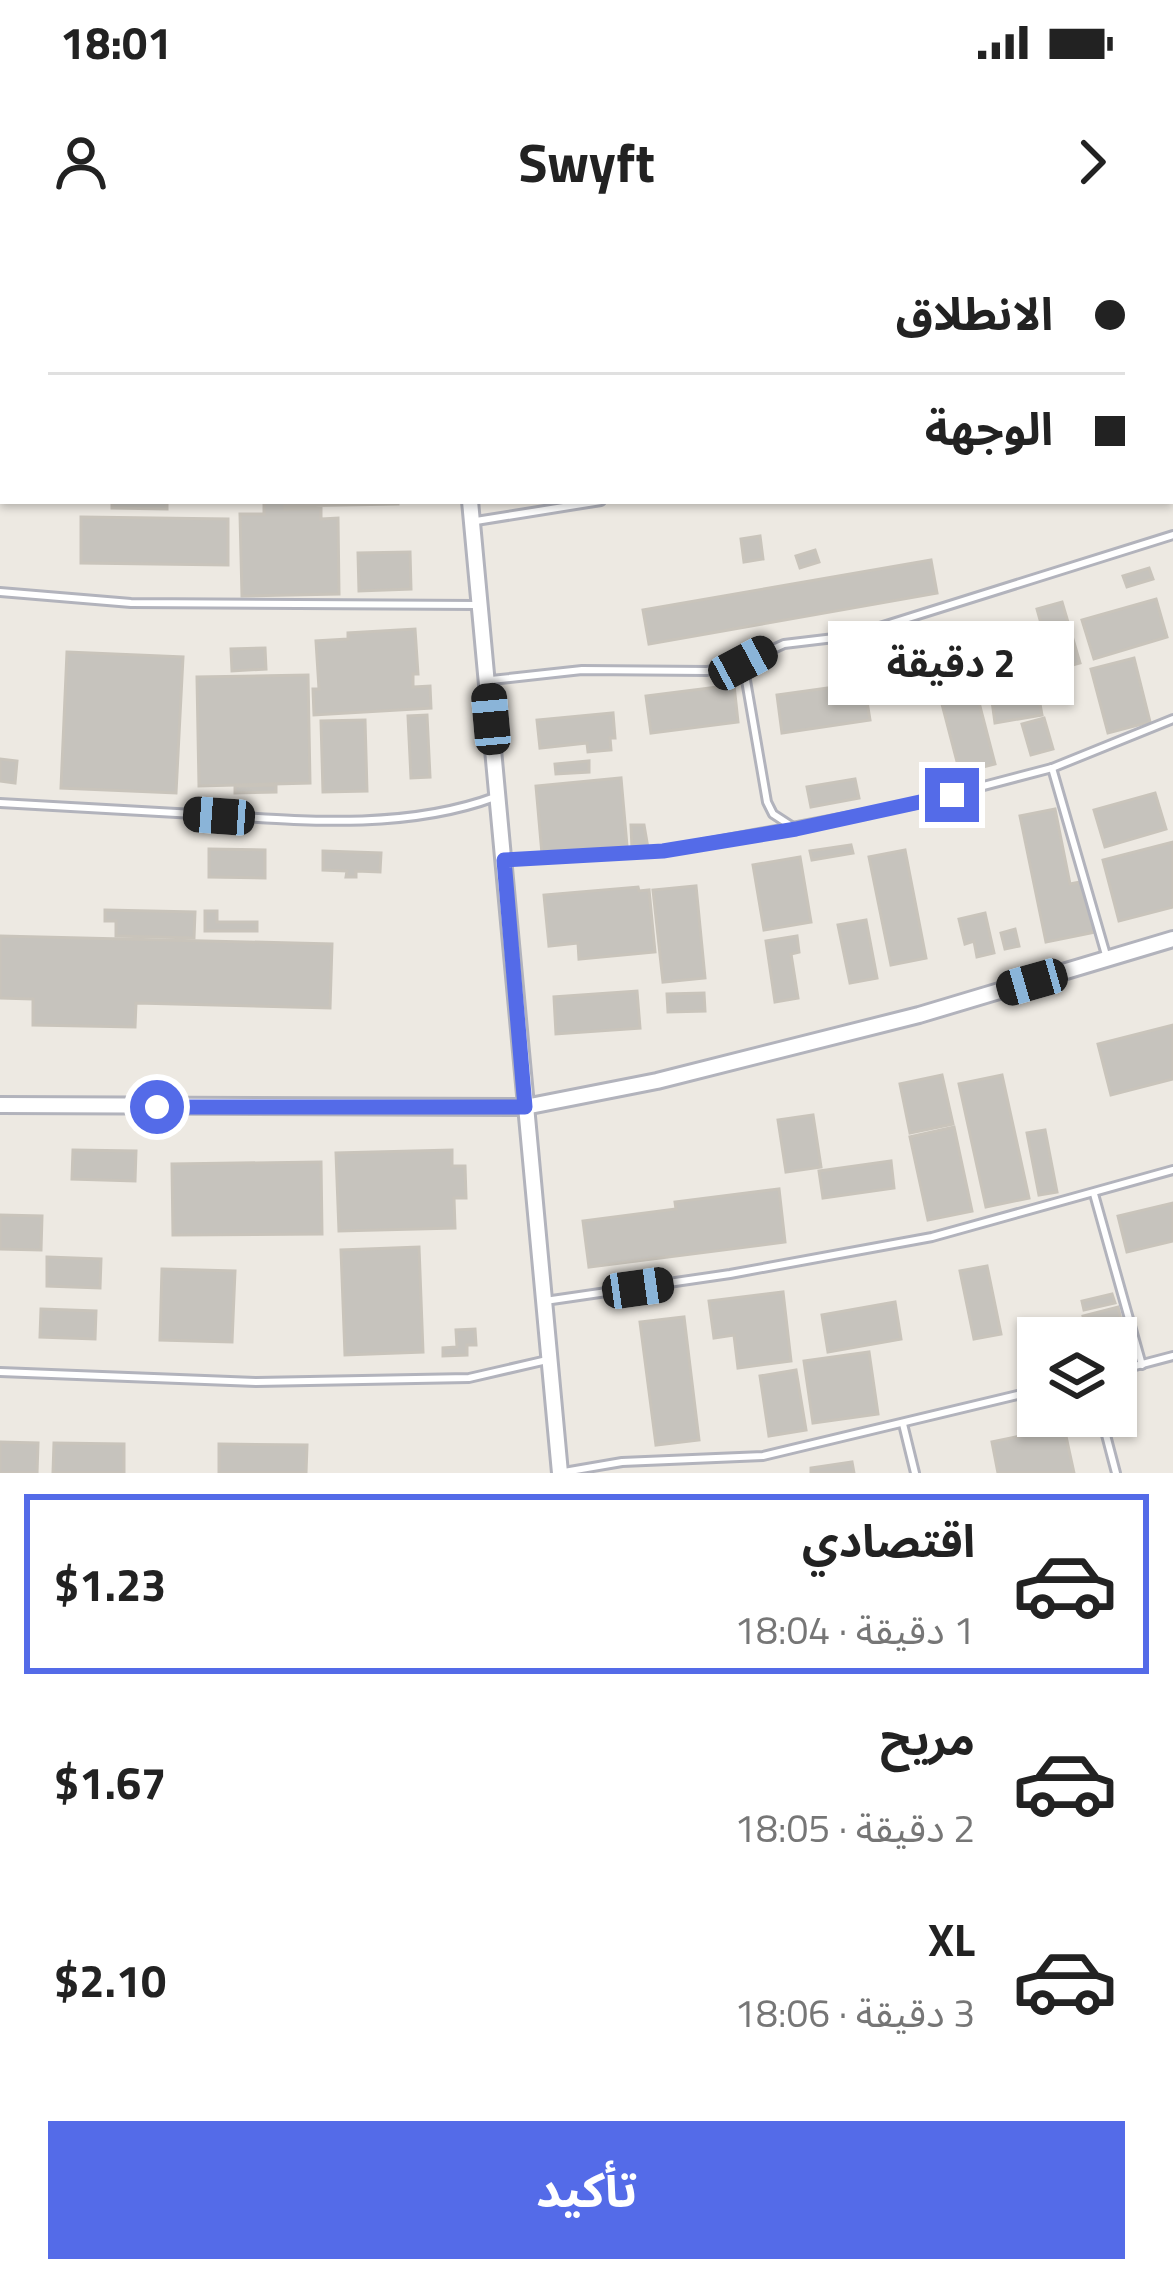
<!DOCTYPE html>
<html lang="ar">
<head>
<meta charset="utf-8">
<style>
  :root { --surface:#fff; --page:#f6f6f6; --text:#222; --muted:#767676; --line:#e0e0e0; --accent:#546be8 }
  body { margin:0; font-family:"Titillium Web","Noto Sans Arabic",sans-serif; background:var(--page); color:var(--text); direction:rtl; height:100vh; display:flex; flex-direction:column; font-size:45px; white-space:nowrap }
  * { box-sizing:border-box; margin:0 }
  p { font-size:39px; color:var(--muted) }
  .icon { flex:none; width:66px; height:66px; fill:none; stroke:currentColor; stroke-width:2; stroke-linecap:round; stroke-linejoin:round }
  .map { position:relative; height:1233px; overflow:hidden; direction:ltr }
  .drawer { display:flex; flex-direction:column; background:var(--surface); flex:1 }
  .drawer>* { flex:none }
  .hud { position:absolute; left:0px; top:0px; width:1173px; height:264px; box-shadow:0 3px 9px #0004; direction:rtl; display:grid; align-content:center; height:264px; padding:0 48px; background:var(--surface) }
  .fabs { position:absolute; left:1017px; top:1077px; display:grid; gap:24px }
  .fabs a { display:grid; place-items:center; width:120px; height:120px; border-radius:0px; background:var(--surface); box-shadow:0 3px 9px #0004; font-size:60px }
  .end { position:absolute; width:54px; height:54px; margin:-27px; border:15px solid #546be8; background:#fff; box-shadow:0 0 0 6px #fff }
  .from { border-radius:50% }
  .bubble { position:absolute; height:84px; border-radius:0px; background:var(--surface); box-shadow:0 3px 9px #0004; font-size:39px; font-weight:700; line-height:84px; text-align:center; direction:rtl }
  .car { position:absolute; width:36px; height:72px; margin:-36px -18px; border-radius:15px; box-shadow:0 0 9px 3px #0007; background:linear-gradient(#222 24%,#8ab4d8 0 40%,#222 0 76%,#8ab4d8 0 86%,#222 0) }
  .hud b { display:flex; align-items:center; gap:42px; height:114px; font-size:45px }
  .hud b+b { border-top:3px solid var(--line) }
  .hud i { width:30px; height:30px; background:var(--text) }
  ul { padding:21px 0 0; list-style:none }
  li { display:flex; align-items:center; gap:36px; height:180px; margin:0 24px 18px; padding:0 24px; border:6px solid transparent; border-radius:0px }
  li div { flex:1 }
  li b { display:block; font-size:45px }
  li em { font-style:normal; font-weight:700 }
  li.active { border-color:var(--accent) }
  li>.icon { width:108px; height:108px; stroke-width:1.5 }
  .button { display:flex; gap:24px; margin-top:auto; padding:24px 48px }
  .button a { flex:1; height:138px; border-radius:0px; background:var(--accent); color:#fff; font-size:48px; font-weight:700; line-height:138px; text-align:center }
  .status { display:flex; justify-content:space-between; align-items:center; height:84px; padding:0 60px; background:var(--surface); direction:ltr }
  .status svg { height:33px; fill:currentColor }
  header { display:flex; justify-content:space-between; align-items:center; height:156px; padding:0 48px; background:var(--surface); font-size:54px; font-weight:700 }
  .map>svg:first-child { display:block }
</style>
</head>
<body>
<div class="status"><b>18:01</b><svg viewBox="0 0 49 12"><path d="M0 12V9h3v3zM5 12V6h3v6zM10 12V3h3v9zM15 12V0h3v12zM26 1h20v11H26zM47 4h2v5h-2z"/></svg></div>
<header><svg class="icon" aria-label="forward" viewBox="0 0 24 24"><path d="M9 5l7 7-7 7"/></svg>Swyft<svg class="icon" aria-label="person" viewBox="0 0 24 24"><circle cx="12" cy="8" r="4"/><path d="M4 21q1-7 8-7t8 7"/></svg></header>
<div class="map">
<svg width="1173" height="1233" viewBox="0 0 1173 1233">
  <rect width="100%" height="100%" fill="#ede9e2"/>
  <g fill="#c6c3bd" stroke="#c9c4bb" stroke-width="3">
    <path d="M112,261H167V269L112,268Z"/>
    <path d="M264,261H398V264L285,266V269L321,268V279L338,278L339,354L242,356L240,274H264Z"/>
    <path d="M81,277L228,279V325L81,323Z"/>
    <path d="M760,296L763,319L744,322L741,299Z"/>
    <path d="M815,310L819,322L800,328L796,316Z"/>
    <path d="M410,312L411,349L359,351L358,313Z"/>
    <path d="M931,320L937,353L649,404L643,370Z"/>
    <path d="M1149,328L1153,339L1127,347L1123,336Z"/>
    <path d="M1156,359L1167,397L1094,419L1082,380Z"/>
    <path d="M1062,362L1080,423L1054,430L1037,369Z"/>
    <path d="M415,389L418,434H413V447L430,446L431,468L314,475L313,449H319L316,401L348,399V393Z"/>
    <path d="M959,390L961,409L943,410L941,392Z"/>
    <path d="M265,408L266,429L232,431L231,409Z"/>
    <path d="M67,412L183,417L176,553L61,548Z"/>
    <path d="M1134,418L1150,482L1108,493L1091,429Z"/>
    <path d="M308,435L310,543L199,546L197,437Z"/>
    <path d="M864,443L870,480L782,493L777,455Z"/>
    <path d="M734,445L738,482L651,493L646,456Z"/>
    <path d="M1038,453L1042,475L995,483L992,461Z"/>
    <path d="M977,455L995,524L960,533L942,464Z"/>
    <path d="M613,473L615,498H610L611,510L588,512L587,503L540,508L537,480Z"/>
    <path d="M427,475L430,537L411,538L408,476Z"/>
    <path d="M1044,478L1053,509L1031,515L1022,484Z"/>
    <path d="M365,480L367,551L323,552L321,481Z"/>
    <path d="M0,519L17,521L15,543L0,541Z"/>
    <path d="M589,521V532L556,534L555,524Z"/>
    <path d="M621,538L627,606L542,614L536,546Z"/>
    <path d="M855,539L859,558L811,567L807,547Z"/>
    <path d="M276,545V552L235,553V546Z"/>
    <path d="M1155,553L1166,589L1105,607L1094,570Z"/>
    <path d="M1055,569L1070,644L1085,641L1095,692L1046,702L1020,576Z"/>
    <path d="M631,585H644L648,608L632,609Z"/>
    <path d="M1173,602V667L1119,681L1103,620Z"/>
    <path d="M851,605L853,613L812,620L810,611Z"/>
    <path d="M209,609L265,610V638L209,637Z"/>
    <path d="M905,610L926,718L891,725L869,617Z"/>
    <path d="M323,611L381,613L380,632L356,631V637H346L347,631L323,630Z"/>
    <path d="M800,617L811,682L764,690L753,625Z"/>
    <path d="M696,646L705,738L663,742L653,650Z"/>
    <path d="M638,647L639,651L649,650L655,712L579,719L578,703L549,706L544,655Z"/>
    <path d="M105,670L195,672L194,698L116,696V681H105Z"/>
    <path d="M205,671H217V682H257V691H205Z"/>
    <path d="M985,673L994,713L977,717L974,701L965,704L959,679Z"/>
    <path d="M866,680L877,738L850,743L838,685Z"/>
    <path d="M1015,689L1019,706L1005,709L1001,693Z"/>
    <path d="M0,696L332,704L330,768L136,763L135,787L33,785V759L0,758Z"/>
    <path d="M797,696L799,712L791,714L798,758L775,762L766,701Z"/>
    <path d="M637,751L640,788L556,794L554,757Z"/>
    <path d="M704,753L705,771L668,772L667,754Z"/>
    <path d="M1173,785V839L1111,855L1098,804Z"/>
    <path d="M942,835L953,884L910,893L900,844Z"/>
    <path d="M1002,835L1029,958L986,967L959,844Z"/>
    <path d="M813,875L821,927L786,932L778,880Z"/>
    <path d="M954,887L972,971L928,980L910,897Z"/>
    <path d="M1045,890L1057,952L1039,955L1027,893Z"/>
    <path d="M73,910L136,911L135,941L72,939Z"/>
    <path d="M452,910V926H465L466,958H454L455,988L339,991L336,913Z"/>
    <path d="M891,921L894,948L823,958L819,931Z"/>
    <path d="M321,922L322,994L173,995L172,924Z"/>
    <path d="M779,949L785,1002L589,1027L583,981L676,969L675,962Z"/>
    <path d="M1173,963V1001L1127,1012L1118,976Z"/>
    <path d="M0,975L42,976L41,1010L0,1009Z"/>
    <path d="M419,1007L423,1112L345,1115L341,1010Z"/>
    <path d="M47,1017L101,1019L100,1048L47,1046Z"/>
    <path d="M987,1026L1001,1094L974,1099L960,1031Z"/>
    <path d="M162,1029L235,1031L232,1102L160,1100Z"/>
    <path d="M783,1052L791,1121L738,1128L734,1095L714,1098L709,1061Z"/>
    <path d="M1112,1054L1115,1063L1084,1070L1082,1061Z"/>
    <path d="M895,1062L901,1099L828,1112L822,1075Z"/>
    <path d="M1118,1067L1131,1120L1116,1123V1098H1088L1083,1076Z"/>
    <path d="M41,1069L96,1071L95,1099L40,1097Z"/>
    <path d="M684,1077L699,1200L656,1205L640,1082Z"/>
    <path d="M475,1089L476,1105H467V1115L443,1116V1108L457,1107L456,1090Z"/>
    <path d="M869,1112L878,1174L813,1183L804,1121Z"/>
    <path d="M796,1130L806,1190L769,1196L760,1136Z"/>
    <path d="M1064,1187L1074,1233H998L992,1202Z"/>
    <path d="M0,1202L38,1203L37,1233H0Z"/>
    <path d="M54,1203L124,1204V1233H53Z"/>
    <path d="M219,1204L307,1205L306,1233H219Z"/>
    <path d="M852,1222L854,1233H811V1228Z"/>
  </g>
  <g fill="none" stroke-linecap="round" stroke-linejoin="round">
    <defs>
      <g id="lane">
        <path d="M836,0L837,3"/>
        <path d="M115,3V0"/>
        <path d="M863,3L875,0"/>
        <path d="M1170,110L1173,109"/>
        <path d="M0,154H3"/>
        <path d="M476,281L601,261"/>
        <path d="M0,352L131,363L477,365"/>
        <path d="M743,423L767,562L773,574L796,589"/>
        <path d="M491,440L582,430L707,431L743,423L784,404L851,396L1173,295"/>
        <path d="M1052,528L1106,715"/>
        <path d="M0,563C71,567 141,571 212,575C304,581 406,590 495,557"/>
        <path d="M507,620L663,611L915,564L1052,528L1173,479"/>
        <path d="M1094,954L1142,1125"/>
        <path d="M545,1061L730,1034L932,997L1173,930"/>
        <path d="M1116,1131L1173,1116"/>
        <path d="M0,1132L256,1142L469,1138L547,1120"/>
        <path d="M1101,1176L1116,1233"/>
        <path d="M903,1184L915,1233"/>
        <path d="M564,1232L622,1222L763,1216L1038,1150"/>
      </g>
      <g id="street">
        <path d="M452,0V3"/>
        <path d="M470,261L560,1233"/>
        <path d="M0,865L525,867L657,841L919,775L1173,699"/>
      </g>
    </defs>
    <use href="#lane" stroke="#b2b3bc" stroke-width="12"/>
    <use href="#street" stroke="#b2b3bc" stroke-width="20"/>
    <use href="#lane" stroke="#fff" stroke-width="6"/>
    <use href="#street" stroke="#fff" stroke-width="14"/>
  </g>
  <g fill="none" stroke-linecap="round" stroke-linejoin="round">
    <path stroke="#546be8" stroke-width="15" d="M157,867H525L504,620L663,611L796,589L952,555"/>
  </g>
</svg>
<div class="fabs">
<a><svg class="icon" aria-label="layers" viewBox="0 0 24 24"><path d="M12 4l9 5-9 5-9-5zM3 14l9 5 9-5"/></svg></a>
</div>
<i class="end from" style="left:157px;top:867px"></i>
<i class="end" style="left:952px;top:555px"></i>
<div class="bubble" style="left:828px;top:381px;width:246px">2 دقيقة</div>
<i class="car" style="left:743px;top:423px;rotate:62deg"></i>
<i class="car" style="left:491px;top:479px;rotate:355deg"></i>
<i class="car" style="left:219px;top:576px;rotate:274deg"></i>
<i class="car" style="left:1032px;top:742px;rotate:254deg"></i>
<i class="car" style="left:638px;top:1048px;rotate:82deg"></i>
<div class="hud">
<b><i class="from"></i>الانطلاق</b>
<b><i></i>الوجهة</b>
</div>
</div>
<section class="drawer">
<ul>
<li class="active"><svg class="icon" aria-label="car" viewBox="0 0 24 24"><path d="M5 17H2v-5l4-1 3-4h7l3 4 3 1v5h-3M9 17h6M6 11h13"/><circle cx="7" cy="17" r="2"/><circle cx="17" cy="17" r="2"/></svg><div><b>اقتصادي</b><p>1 دقيقة · 18:04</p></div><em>$1.23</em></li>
<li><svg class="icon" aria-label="car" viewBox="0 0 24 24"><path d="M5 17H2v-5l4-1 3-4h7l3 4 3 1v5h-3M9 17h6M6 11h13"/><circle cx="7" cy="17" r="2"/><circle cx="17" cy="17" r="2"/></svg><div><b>مريح</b><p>2 دقيقة · 18:05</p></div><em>$1.67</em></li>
<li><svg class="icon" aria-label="car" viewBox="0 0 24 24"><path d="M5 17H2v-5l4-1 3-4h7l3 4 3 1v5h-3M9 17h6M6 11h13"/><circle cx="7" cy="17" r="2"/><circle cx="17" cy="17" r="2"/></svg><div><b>XL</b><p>3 دقيقة · 18:06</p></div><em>$2.10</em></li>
</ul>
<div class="button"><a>تأكيد</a></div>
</section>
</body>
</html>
